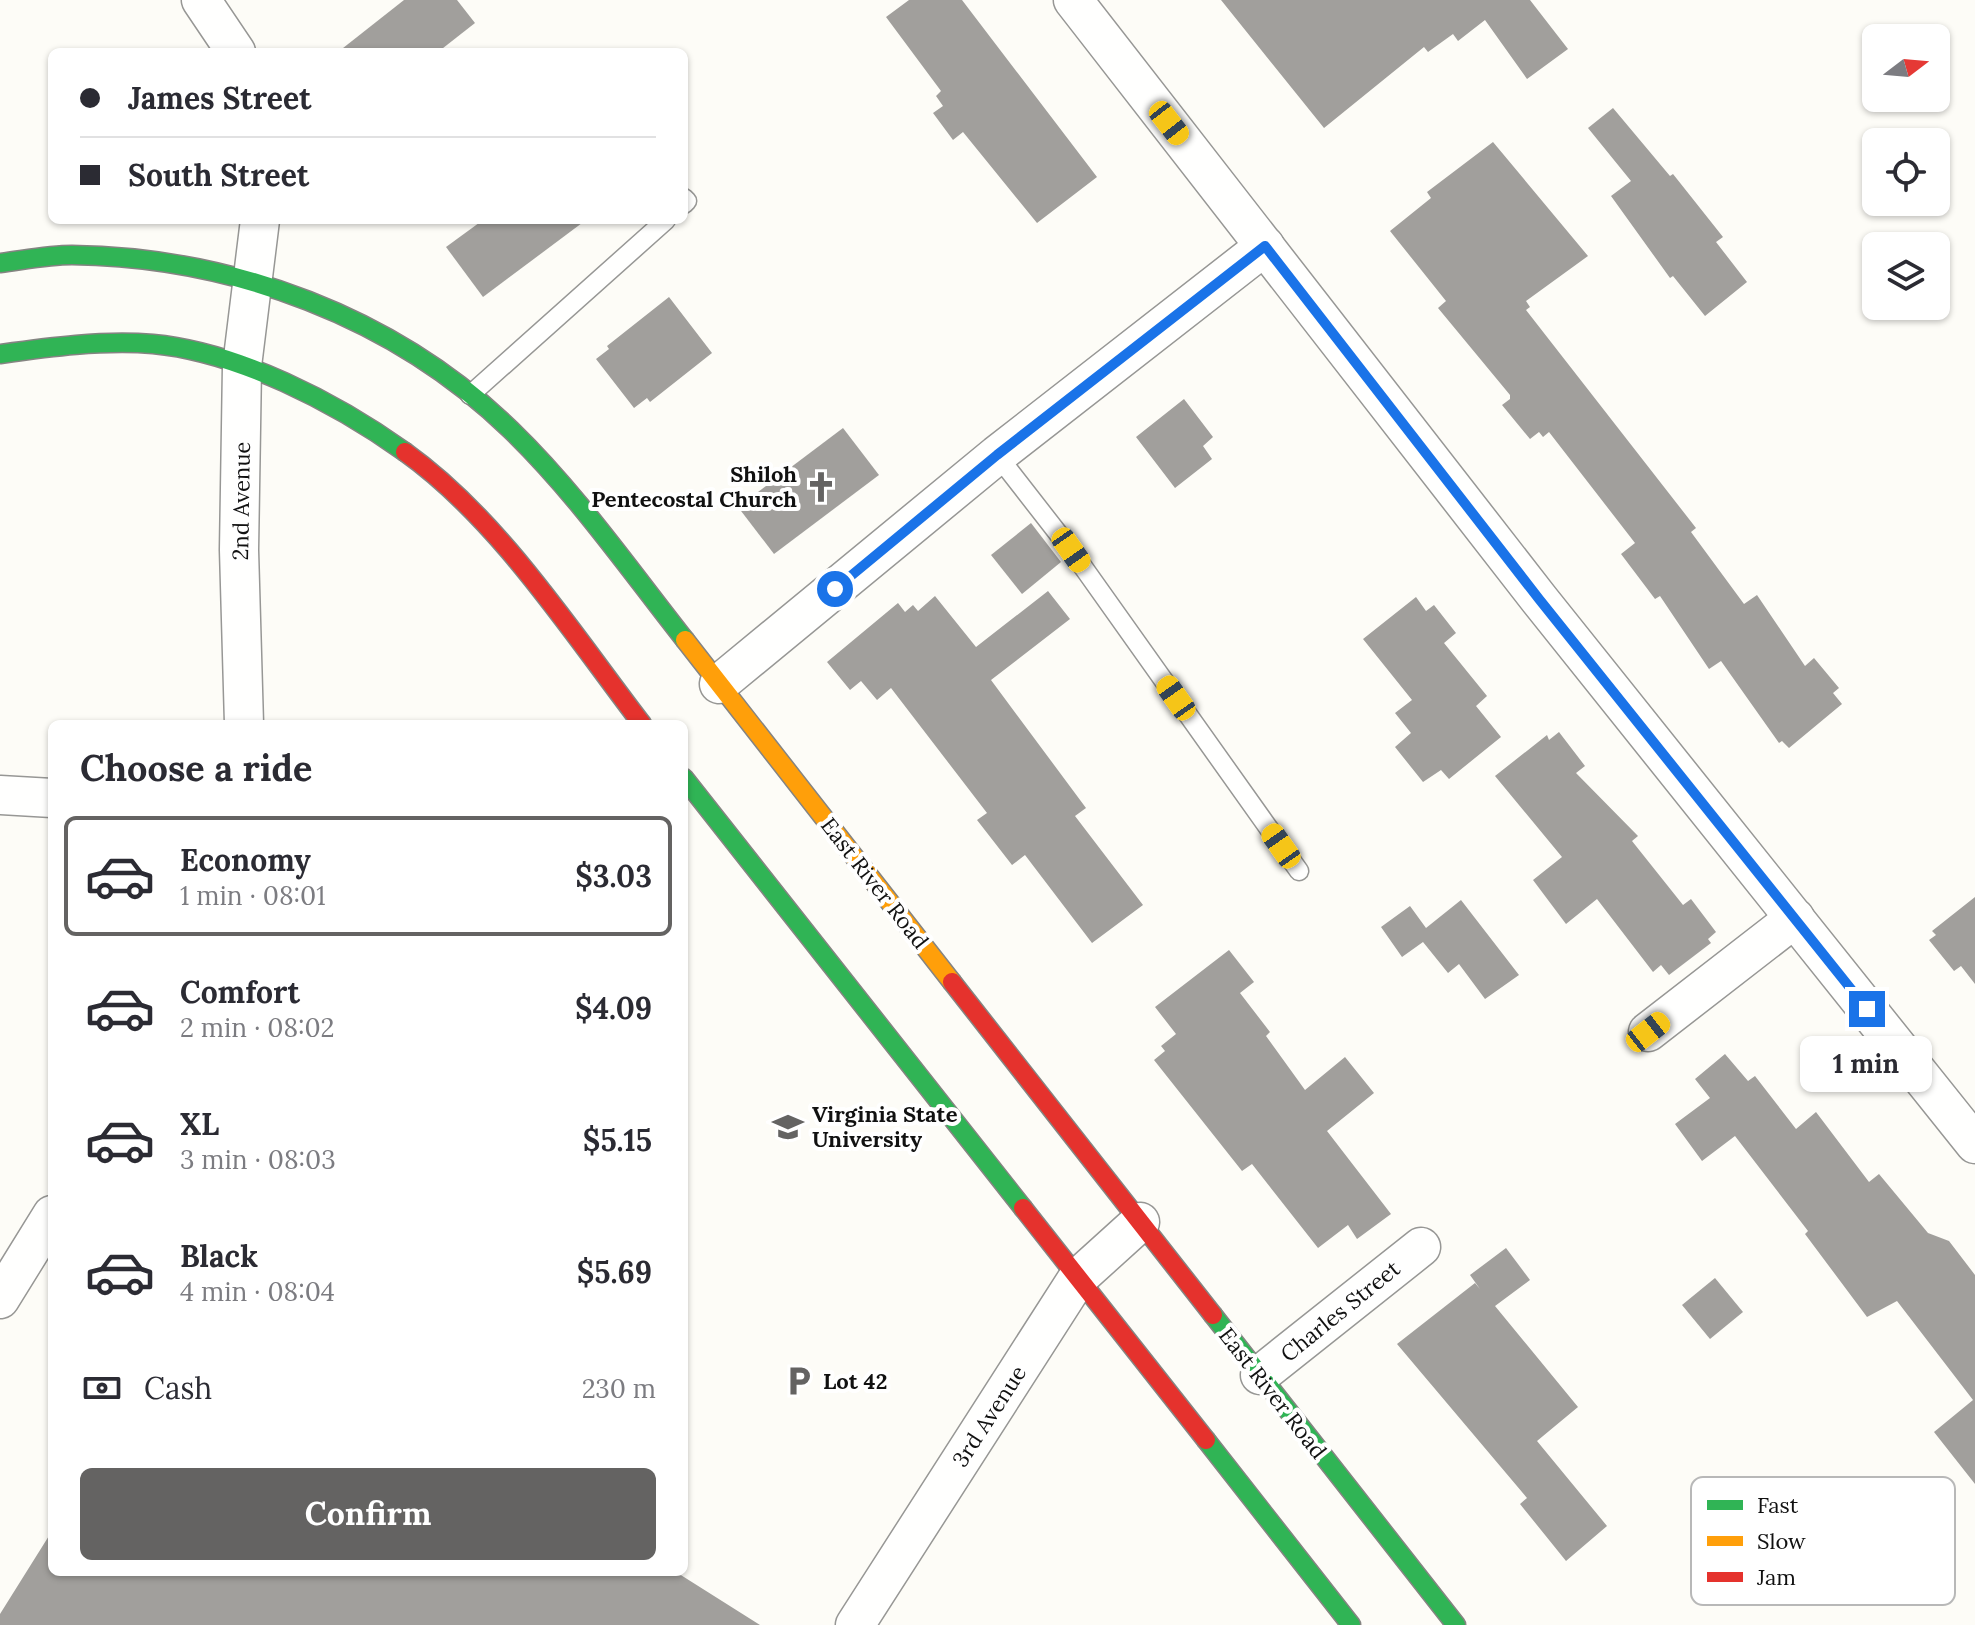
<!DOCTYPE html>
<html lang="en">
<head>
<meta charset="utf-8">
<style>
  :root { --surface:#fff; --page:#f2f2f3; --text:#2b2b33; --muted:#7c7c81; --line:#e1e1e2; --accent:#646362 }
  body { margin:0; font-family:Lora,serif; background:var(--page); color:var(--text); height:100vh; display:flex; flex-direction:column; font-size:30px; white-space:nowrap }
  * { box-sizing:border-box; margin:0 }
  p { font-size:26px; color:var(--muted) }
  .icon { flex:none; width:44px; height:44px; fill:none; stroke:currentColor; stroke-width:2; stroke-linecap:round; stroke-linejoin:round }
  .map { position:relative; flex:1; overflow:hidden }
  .side { position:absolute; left:48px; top:720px; width:640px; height:856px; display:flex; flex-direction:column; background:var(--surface); border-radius:12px; box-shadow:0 2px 6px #0004 }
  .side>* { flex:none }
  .banner { position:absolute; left:48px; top:48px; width:640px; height:176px; border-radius:12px; box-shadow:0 2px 6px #0004; display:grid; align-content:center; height:176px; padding:0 32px; background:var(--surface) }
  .needle { width:52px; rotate:74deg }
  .fabs { position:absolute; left:1862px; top:24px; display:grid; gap:16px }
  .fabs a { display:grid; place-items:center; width:88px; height:88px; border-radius:12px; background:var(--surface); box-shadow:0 2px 6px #0004; font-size:40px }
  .end { position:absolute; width:36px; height:36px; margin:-18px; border:10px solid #1a73e8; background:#fff; box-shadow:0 0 0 4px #fff }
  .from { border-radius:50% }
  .bubble { position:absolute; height:56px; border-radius:12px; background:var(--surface); box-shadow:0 2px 6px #0004; font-size:26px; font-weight:700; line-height:56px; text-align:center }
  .car { position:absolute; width:24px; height:48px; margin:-24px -12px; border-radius:10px; box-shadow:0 0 6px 2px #0007; background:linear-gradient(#f5c518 24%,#345 0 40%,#f5c518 0 76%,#345 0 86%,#f5c518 0) }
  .banner b { display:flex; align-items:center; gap:28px; height:76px; font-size:30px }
  .banner b+b { border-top:2px solid var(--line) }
  .banner i { width:20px; height:20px; background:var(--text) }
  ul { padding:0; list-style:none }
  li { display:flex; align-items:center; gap:24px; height:120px; margin:0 16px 12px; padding:0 16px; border:4px solid transparent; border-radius:12px }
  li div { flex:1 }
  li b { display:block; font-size:30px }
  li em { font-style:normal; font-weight:700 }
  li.selected { border-color:var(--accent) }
  li>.icon { width:72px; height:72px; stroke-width:1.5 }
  h2 { padding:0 32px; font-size:36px; line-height:96px }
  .pay { display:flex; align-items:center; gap:20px; height:88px; padding:0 32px; font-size:30px }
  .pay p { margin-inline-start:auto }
  .primary-button { display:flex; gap:16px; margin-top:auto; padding:16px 32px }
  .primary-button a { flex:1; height:92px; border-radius:12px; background:var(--accent); color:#fff; font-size:32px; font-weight:700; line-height:92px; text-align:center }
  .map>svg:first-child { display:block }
</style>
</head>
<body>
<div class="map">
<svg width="1975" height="1625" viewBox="0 0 1975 1625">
  <rect width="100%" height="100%" fill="#fdfcf7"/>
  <g fill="#a19f9c">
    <path d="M404,0H457L475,23L438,52H338Z"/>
    <path d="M909,0H962L1097,177L1037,223L963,132L953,140L933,113L943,106L936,96L941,91L886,17Z"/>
    <path d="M1221,0H1530L1568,49L1527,79L1485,20L1458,41L1453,34L1428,52L1424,47L1324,128Z"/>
    <path d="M1613,108L1670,176L1673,174L1723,237L1716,242L1747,282L1705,316L1673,276L1670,278L1611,196L1631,181L1588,128Z"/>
    <path d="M1493,142L1588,256L1526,301L1530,307L1526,310L1696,528L1691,532L1744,604L1757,595L1805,666L1814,658L1839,688L1833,693L1842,704L1789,748L1782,741L1779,743L1721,661L1709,669L1660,596L1655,599L1621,554L1635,543L1549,432L1543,437L1539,432L1530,439L1502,405L1510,399V395L1438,308L1446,301L1390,231L1431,198L1427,192Z"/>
    <path d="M483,220H586L483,297L446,247Z"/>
    <path d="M669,297L712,353L650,402L647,398L634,408L596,359L609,349L607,346Z"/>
    <path d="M1184,399L1213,437L1203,446L1212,459L1175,488L1136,437Z"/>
    <path d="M843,428L879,475L774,554L738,507Z"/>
    <path d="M1031,523L1061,562L1022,594L991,555Z"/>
    <path d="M1048,591L1070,619L991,680L1086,808L1075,816L1143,905L1092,943L1025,855L1012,865L977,820L987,813L891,688L877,700L861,681L850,690L827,662L898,603L905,612L913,605L918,611L935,596L976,647Z"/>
    <path d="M1416,597L1426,611L1434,605L1456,633L1444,643L1487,696L1476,706L1501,737L1449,779L1441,770L1423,782L1395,747L1411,733L1395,713L1412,700L1363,639Z"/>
    <path d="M1559,732L1585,766L1576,773L1638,836L1632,841L1683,905L1691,899L1716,932L1708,939L1711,943L1669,975L1661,965L1653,972L1597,899L1566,924L1533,880L1562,857L1495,776L1547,735L1549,740Z"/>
    <path d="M1975,897V984L1961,966L1954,971L1929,940L1936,935L1932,931Z"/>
    <path d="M1461,900L1519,975L1485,999L1459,964L1448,973L1423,942L1402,957L1381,927L1410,906L1426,928Z"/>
    <path d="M1229,950L1254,982L1240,993L1270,1032L1266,1036L1305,1090L1345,1057L1374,1093L1327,1131L1391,1214L1357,1239L1348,1225L1318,1248L1252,1164L1242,1171L1154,1060L1165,1051L1161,1046L1176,1034L1155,1007Z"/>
    <path d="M1725,1054L1748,1081L1755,1076L1796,1129L1816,1112L1869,1182L1879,1174L1928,1233L1949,1241L1975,1275V1484L1934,1432L1973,1400L1897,1301L1867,1317L1805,1234L1808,1231L1735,1136L1702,1161L1675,1124L1710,1098L1695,1079Z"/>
    <path d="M1506,1248L1530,1280L1495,1306L1578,1407L1537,1441L1607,1526L1566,1561L1520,1504L1527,1498L1397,1344L1475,1283L1480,1289L1470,1275Z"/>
    <path d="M1715,1278L1743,1312L1710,1339L1682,1305Z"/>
    <path d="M52,1531V1572H676L760,1625H0V1614Z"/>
  </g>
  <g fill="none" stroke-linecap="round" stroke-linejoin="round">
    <defs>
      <g id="lane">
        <path d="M684,198L687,201L684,204"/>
        <path d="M470,395L666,220"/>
        <path d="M997,455L1071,550L1299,871"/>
      </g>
      <g id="street">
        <path d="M201,0L236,52"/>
        <path d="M1073,0L1539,599L1975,1144"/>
        <path d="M719,684L997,455L1265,246"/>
        <path d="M244,724L239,550L242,366L260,220"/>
        <path d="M0,795L52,798"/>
        <path d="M1648,1032L1795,918"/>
        <path d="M0,1299L52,1215"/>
        <path d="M1260,1375L1421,1247"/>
        <path d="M855,1625L1077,1279L1140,1222"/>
      </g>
      <g id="fast">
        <path d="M0,263C24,260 48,255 72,255C233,257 395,317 511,430C576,493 629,569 685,640"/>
        <path d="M0,354C50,347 102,340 153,344C238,352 335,402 405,452"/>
        <path d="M684,778L1023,1208"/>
        <path d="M1213,1315L1456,1625"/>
        <path d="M1206,1440L1351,1625"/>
      </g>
      <path id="slow" d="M685,640L952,982"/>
      <g id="jam">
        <path d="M405,452C499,519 572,633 642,724"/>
        <path d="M952,982L1213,1315"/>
        <path d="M1023,1208L1206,1440"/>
      </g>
    </defs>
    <use href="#lane" stroke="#979795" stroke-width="21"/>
    <use href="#street" stroke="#979795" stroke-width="41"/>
    <use href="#fast" stroke="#858482" stroke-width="21"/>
    <use href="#slow" stroke="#858482" stroke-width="21"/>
    <use href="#jam" stroke="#858482" stroke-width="21"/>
    <use href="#lane" stroke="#fffffe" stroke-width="18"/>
    <use href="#street" stroke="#fffffe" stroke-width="38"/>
    <use href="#fast" stroke="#30b455" stroke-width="18"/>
    <use href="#slow" stroke="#ff9f0a" stroke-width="18"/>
    <use href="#jam" stroke="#e5322d" stroke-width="18"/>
  </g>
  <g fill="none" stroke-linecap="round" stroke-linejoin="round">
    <path stroke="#1a73e8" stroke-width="10" d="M835,589L997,455L1265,246L1539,599L1867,1009"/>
  </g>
  <defs>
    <symbol id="church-bare" viewBox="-9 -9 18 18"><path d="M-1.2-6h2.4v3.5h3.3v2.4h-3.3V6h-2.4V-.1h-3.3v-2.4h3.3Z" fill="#646362" stroke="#fff" stroke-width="2.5" paint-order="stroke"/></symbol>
    <symbol id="university-bare" viewBox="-9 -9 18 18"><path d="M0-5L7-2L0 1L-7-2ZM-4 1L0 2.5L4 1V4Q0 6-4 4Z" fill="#646362" stroke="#fff" stroke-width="2.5" paint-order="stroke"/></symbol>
    <symbol id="parking-bare" viewBox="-9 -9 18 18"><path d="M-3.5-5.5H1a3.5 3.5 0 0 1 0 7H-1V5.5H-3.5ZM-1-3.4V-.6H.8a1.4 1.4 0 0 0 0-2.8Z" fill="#646362" stroke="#fff" stroke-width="2.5" paint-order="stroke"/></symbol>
  </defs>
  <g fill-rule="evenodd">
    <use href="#church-bare" x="799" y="465" width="44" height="44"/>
    <use href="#university-bare" x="766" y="1105" width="44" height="44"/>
    <use href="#parking-bare" x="777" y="1359" width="44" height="44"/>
  </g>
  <g text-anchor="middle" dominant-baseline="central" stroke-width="8" stroke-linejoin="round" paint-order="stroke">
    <g font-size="22" font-weight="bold" fill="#111" stroke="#fff" text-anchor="start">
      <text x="797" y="474" text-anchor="end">Shiloh<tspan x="797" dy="25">Pentecostal Church</tspan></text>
      <text x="812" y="1114">Virginia State<tspan x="812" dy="25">University</tspan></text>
      <text x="823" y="1381">Lot 42</text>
    </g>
    <g font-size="22" fill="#111" stroke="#fff">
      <text transform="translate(241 501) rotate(-89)">2nd Avenue</text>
      <text transform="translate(875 883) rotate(52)">East River Road</text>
      <text transform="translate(1340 1311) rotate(-39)">Charles Street</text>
      <text transform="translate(1273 1393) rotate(52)">East River Road</text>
      <text transform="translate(989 1416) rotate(-57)">3rd Avenue</text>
    </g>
  </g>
  <rect x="1691" y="1477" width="264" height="128" rx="12" fill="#fff" stroke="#b8b8b8" stroke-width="2"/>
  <rect x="1707" y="1500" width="36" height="10" fill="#30b455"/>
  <rect x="1707" y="1536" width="36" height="10" fill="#ff9f0a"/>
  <rect x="1707" y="1572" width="36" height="10" fill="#e5322d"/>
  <g font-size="22" fill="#111">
    <text x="1757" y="1513">Fast</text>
    <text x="1757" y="1549">Slow</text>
    <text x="1757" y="1585">Jam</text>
  </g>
</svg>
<div class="fabs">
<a><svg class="needle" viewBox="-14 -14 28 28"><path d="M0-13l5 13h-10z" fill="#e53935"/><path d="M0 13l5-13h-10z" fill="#7c7c81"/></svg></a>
<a><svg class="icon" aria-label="locate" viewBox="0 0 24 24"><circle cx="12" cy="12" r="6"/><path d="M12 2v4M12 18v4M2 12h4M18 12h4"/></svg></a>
<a><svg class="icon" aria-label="layers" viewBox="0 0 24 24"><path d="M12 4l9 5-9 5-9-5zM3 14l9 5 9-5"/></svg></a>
</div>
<i class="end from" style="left:835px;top:589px"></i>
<i class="end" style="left:1867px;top:1009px"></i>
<div class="bubble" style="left:1800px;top:1036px;width:132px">1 min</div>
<i class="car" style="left:1169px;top:123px;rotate:142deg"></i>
<i class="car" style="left:1071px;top:550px;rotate:145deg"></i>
<i class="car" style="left:1176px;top:698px;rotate:325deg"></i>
<i class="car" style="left:1281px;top:846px;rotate:325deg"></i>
<i class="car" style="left:1648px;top:1032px;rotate:52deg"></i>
<div class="banner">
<b><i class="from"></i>James Street</b>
<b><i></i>South Street</b>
</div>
<section class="side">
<h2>Choose a ride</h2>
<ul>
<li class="selected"><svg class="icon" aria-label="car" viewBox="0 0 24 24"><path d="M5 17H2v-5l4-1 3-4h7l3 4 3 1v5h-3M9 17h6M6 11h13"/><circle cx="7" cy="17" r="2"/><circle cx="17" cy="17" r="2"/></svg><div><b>Economy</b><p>1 min · 08:01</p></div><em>$3.03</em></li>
<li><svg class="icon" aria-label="car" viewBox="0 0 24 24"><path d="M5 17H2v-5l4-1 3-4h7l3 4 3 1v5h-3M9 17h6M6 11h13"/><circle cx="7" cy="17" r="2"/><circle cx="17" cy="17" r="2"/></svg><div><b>Comfort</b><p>2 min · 08:02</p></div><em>$4.09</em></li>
<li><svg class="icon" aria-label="car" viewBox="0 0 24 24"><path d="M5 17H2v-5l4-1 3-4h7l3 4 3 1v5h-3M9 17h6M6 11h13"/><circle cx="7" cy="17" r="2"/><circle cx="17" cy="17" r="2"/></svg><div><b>XL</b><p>3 min · 08:03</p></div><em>$5.15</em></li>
<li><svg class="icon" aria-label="car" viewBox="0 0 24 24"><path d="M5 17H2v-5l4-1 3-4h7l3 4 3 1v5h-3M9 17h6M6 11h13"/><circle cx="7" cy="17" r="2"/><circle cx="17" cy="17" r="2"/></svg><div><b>Black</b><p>4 min · 08:04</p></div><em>$5.69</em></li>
</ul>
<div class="pay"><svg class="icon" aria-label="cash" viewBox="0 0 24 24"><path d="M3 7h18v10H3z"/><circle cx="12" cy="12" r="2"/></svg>Cash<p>230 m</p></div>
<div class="primary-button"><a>Confirm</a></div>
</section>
</div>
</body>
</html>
